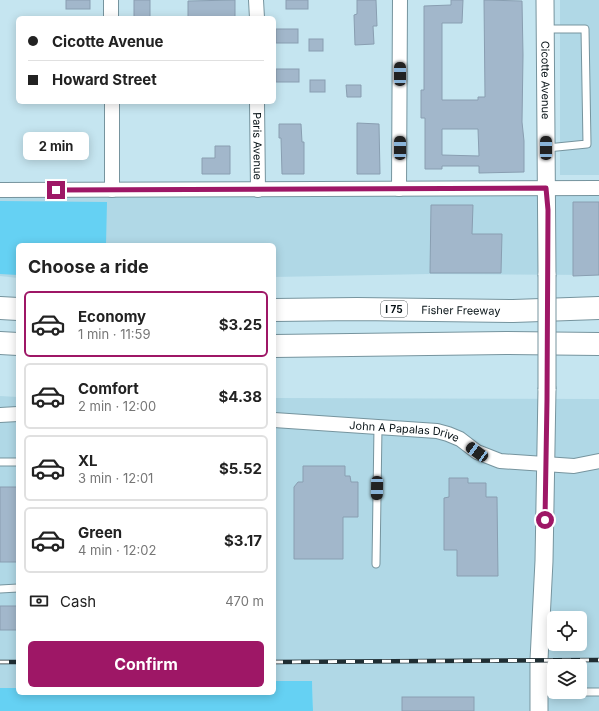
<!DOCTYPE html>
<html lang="en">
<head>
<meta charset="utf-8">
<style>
  :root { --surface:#fff; --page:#f2f2f2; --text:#222; --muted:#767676; --line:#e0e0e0; --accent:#9e1766 }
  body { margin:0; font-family:Inter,sans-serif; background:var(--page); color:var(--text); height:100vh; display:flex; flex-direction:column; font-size:15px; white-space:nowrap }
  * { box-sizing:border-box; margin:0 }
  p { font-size:13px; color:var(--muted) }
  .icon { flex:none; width:22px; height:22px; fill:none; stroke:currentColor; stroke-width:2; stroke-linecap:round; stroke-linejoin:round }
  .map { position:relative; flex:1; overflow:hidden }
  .side { position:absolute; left:16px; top:243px; width:260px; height:452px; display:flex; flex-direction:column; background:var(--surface); border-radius:6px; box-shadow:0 2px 10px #0003 }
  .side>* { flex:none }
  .guide { position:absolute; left:16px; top:16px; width:260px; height:88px; border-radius:6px; box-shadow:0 2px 10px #0003; display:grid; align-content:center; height:88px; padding:0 12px; background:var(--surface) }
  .controls { position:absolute; left:547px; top:611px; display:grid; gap:8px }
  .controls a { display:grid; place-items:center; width:40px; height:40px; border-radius:6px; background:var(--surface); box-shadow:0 2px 10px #0003; font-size:20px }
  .end { position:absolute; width:18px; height:18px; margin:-9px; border:5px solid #9e1766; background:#fff; box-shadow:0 0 0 2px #fff }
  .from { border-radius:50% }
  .bubble { position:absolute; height:28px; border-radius:6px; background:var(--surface); box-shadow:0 2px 10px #0003; font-size:13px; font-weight:700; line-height:28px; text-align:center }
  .car { position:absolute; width:12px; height:24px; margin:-12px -6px; border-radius:5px; box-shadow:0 0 3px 1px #0007; background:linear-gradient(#222 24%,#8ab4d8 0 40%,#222 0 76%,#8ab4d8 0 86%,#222 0) }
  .guide b { display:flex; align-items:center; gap:14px; height:38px; font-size:15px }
  .guide b+b { border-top:1px solid var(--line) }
  .guide i { width:10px; height:10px; background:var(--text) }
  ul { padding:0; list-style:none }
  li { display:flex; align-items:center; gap:12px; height:66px; margin:0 8px 6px; padding:0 4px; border:2px solid var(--line); border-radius:6px }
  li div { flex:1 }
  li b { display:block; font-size:15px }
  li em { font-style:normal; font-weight:700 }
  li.current { border-color:var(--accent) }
  li>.icon { width:36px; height:36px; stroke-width:1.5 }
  h2 { padding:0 12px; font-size:18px; line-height:48px }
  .pay { display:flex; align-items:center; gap:10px; height:44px; padding:0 12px; font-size:15px }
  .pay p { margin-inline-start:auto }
  .cta { display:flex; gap:8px; margin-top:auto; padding:8px 12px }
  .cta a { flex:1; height:46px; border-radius:6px; background:var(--accent); color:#fff; font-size:16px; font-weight:700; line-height:46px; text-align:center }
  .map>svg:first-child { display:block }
</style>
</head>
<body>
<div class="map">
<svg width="599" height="711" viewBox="0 0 599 711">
  <rect width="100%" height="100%" fill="#c5e5f0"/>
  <g fill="#b0d8e6" fill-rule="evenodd">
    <rect x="560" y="0" width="39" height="175"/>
    <path d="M599,188V275L429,274L274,277V245H18V278L0,276V190Z"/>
    <path d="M0,396L18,397V688H0Z"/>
    <path d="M274,398L599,399V711H313L312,681H274ZM554,618H580V644H554ZM554,666H580V692H554Z"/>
  </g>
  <g fill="#65d1f3">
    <path d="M0,201L107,202L106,245H18V275L0,274Z"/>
    <path d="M274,681H312L313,711H0V688H18V693H274Z"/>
  </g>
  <g fill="#a2b7cb" stroke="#899eb1" fill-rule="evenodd">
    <rect x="66" y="0" width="24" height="9"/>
    <rect x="134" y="0" width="16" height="18"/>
    <path d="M235,0V18H188V1Z"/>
    <rect x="286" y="0" width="22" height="9"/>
    <path d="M357,0H376L377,26H373L374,44L355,45L354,15L357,14Z"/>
    <path d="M451,0H463L462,23H442V100H478V97H485L484,0L522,1L523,55L522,122L524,141V172L479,173V166H442V169H425V118H421V90H424V6L451,5ZM442,129H478L479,156L442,155Z"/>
    <rect x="276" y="29" width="22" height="14"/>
    <rect x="309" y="39" width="14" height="12"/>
    <rect x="276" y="69" width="23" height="13"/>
    <rect x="310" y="80" width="15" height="12"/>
    <path d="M346,85H361V97H347Z"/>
    <path d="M357,123L379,124L380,174H357Z"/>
    <path d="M279,124H301L302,142H304V174H282L281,138H279Z"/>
    <path d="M215,146H230V174H202V158H215Z"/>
    <path d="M573,202H599V275L573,276Z"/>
    <path d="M431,205H473L472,234H502L501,273H430Z"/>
    <path d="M303,466H345V476H350L351,482H358V517H343V559H294V487L298,482H303Z"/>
    <path d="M449,478H468V483H486V497H497L498,576H457V550H444V498L449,497Z"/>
    <rect x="0" y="487" width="18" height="75"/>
    <rect x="0" y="606" width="18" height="24"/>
    <rect x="402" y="697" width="72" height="14"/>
  </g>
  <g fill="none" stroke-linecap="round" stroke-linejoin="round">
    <defs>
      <g id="service">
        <path d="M545,29H585L587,144L547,148"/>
        <path d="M0,462H18"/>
        <path d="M376,564L378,427"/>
        <path d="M0,589L18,588"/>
        <path d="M539,692H599"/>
      </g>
      <g id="minor">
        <path d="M111,0V18"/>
        <path d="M256,0L257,18"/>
        <path d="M112,102V190"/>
        <path id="s1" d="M257,102L258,190"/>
        <path d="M399,189L400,0"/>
        <path d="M0,190L599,188"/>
        <path d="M0,415L18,414"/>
        <path id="s2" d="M274,420L437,431L448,434L460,439L477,452L500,461L574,466L599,461"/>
      </g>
      <g id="tertiary">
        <path id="s3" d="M545,0L547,275"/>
        <path d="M539,711V660L544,561L547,389"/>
      </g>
      <g id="motorway">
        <path d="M0,308L18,309"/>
        <path id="s4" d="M274,310L357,309L513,311L599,308"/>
        <path d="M0,343L18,344"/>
        <path d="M274,346L506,343L599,344"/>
      </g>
    </defs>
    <use href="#service" stroke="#76949e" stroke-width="9"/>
    <use href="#minor" stroke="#76949e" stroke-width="16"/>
    <use href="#tertiary" stroke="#76949e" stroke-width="19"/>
    <use href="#motorway" stroke="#76949e" stroke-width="24"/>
    <use href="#service" stroke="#fff" stroke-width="7"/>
    <use href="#minor" stroke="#fff" stroke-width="14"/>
    <use href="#tertiary" stroke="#fff" stroke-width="17"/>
    <use href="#motorway" stroke="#fff" stroke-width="22"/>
    <defs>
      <g id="rail">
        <path d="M0,662H18"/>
        <path d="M274,662L599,660"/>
      </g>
    </defs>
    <use href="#rail" stroke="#202e33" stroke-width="4.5"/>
    <use href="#rail" stroke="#fff" stroke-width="3" stroke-dasharray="9" stroke-linecap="butt"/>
    <defs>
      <path id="tertiary-bridge" d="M547,389V275"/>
    </defs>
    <use href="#tertiary-bridge" stroke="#76949e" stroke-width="19" stroke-linecap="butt"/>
    <use href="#tertiary-bridge" stroke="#fff" stroke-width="17"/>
  </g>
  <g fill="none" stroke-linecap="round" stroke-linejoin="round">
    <path stroke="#9e1766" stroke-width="5" d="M56,190L546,188L548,210L547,400L545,520"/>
  </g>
  <g text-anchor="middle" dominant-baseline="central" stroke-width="4" stroke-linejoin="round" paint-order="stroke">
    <rect fill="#fff" stroke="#51585b" stroke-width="1" x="381" y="301" width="26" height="16" rx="3"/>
    <g font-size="10" font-weight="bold" fill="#061115">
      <text x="394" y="309">I 75</text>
    </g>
    <g font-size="11" fill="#061115" stroke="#fff">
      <text stroke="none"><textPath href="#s3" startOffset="80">Cicotte Avenue</textPath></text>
      <text stroke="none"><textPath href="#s1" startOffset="44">Paris Avenue</textPath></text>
      <text stroke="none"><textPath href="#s4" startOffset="187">Fisher Freeway</textPath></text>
      <text stroke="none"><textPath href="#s2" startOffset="131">John A Papalas Drive</textPath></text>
    </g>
  </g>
</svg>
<div class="controls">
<a><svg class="icon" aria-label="locate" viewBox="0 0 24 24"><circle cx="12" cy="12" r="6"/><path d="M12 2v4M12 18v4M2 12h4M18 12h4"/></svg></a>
<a><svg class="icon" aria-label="layers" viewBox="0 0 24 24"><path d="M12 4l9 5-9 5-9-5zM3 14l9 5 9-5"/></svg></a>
</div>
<i class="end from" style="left:545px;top:520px"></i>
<i class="end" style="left:56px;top:190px"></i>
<div class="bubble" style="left:23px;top:132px;width:66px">2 min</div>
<i class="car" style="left:400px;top:74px;rotate:0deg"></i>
<i class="car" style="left:400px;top:148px;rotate:0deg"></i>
<i class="car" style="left:546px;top:148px;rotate:0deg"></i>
<i class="car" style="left:477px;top:452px;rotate:306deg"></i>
<i class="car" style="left:377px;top:488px;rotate:181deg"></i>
<div class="guide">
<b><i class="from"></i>Cicotte Avenue</b>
<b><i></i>Howard Street</b>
</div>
<section class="side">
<h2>Choose a ride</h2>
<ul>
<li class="current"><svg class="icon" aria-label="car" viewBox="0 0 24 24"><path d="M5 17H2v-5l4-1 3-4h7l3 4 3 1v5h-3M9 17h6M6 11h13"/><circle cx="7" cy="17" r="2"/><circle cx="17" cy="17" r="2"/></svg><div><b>Economy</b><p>1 min · 11:59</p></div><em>$3.25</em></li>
<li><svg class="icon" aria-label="car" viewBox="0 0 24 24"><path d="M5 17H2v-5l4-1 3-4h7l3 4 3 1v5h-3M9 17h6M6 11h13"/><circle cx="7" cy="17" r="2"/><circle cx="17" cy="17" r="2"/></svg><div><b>Comfort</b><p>2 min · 12:00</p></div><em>$4.38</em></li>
<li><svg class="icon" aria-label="car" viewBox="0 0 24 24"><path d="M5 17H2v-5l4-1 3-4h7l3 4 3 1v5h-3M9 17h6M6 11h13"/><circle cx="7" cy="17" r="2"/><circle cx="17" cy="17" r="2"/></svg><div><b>XL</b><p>3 min · 12:01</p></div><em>$5.52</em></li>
<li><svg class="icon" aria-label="car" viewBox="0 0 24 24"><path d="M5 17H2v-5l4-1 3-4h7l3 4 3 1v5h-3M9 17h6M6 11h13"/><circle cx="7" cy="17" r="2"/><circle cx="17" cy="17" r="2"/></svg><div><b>Green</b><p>4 min · 12:02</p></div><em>$3.17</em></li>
</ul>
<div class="pay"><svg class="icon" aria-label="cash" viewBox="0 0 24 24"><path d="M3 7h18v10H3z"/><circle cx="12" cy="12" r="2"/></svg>Cash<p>470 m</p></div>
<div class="cta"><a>Confirm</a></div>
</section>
</div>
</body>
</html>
